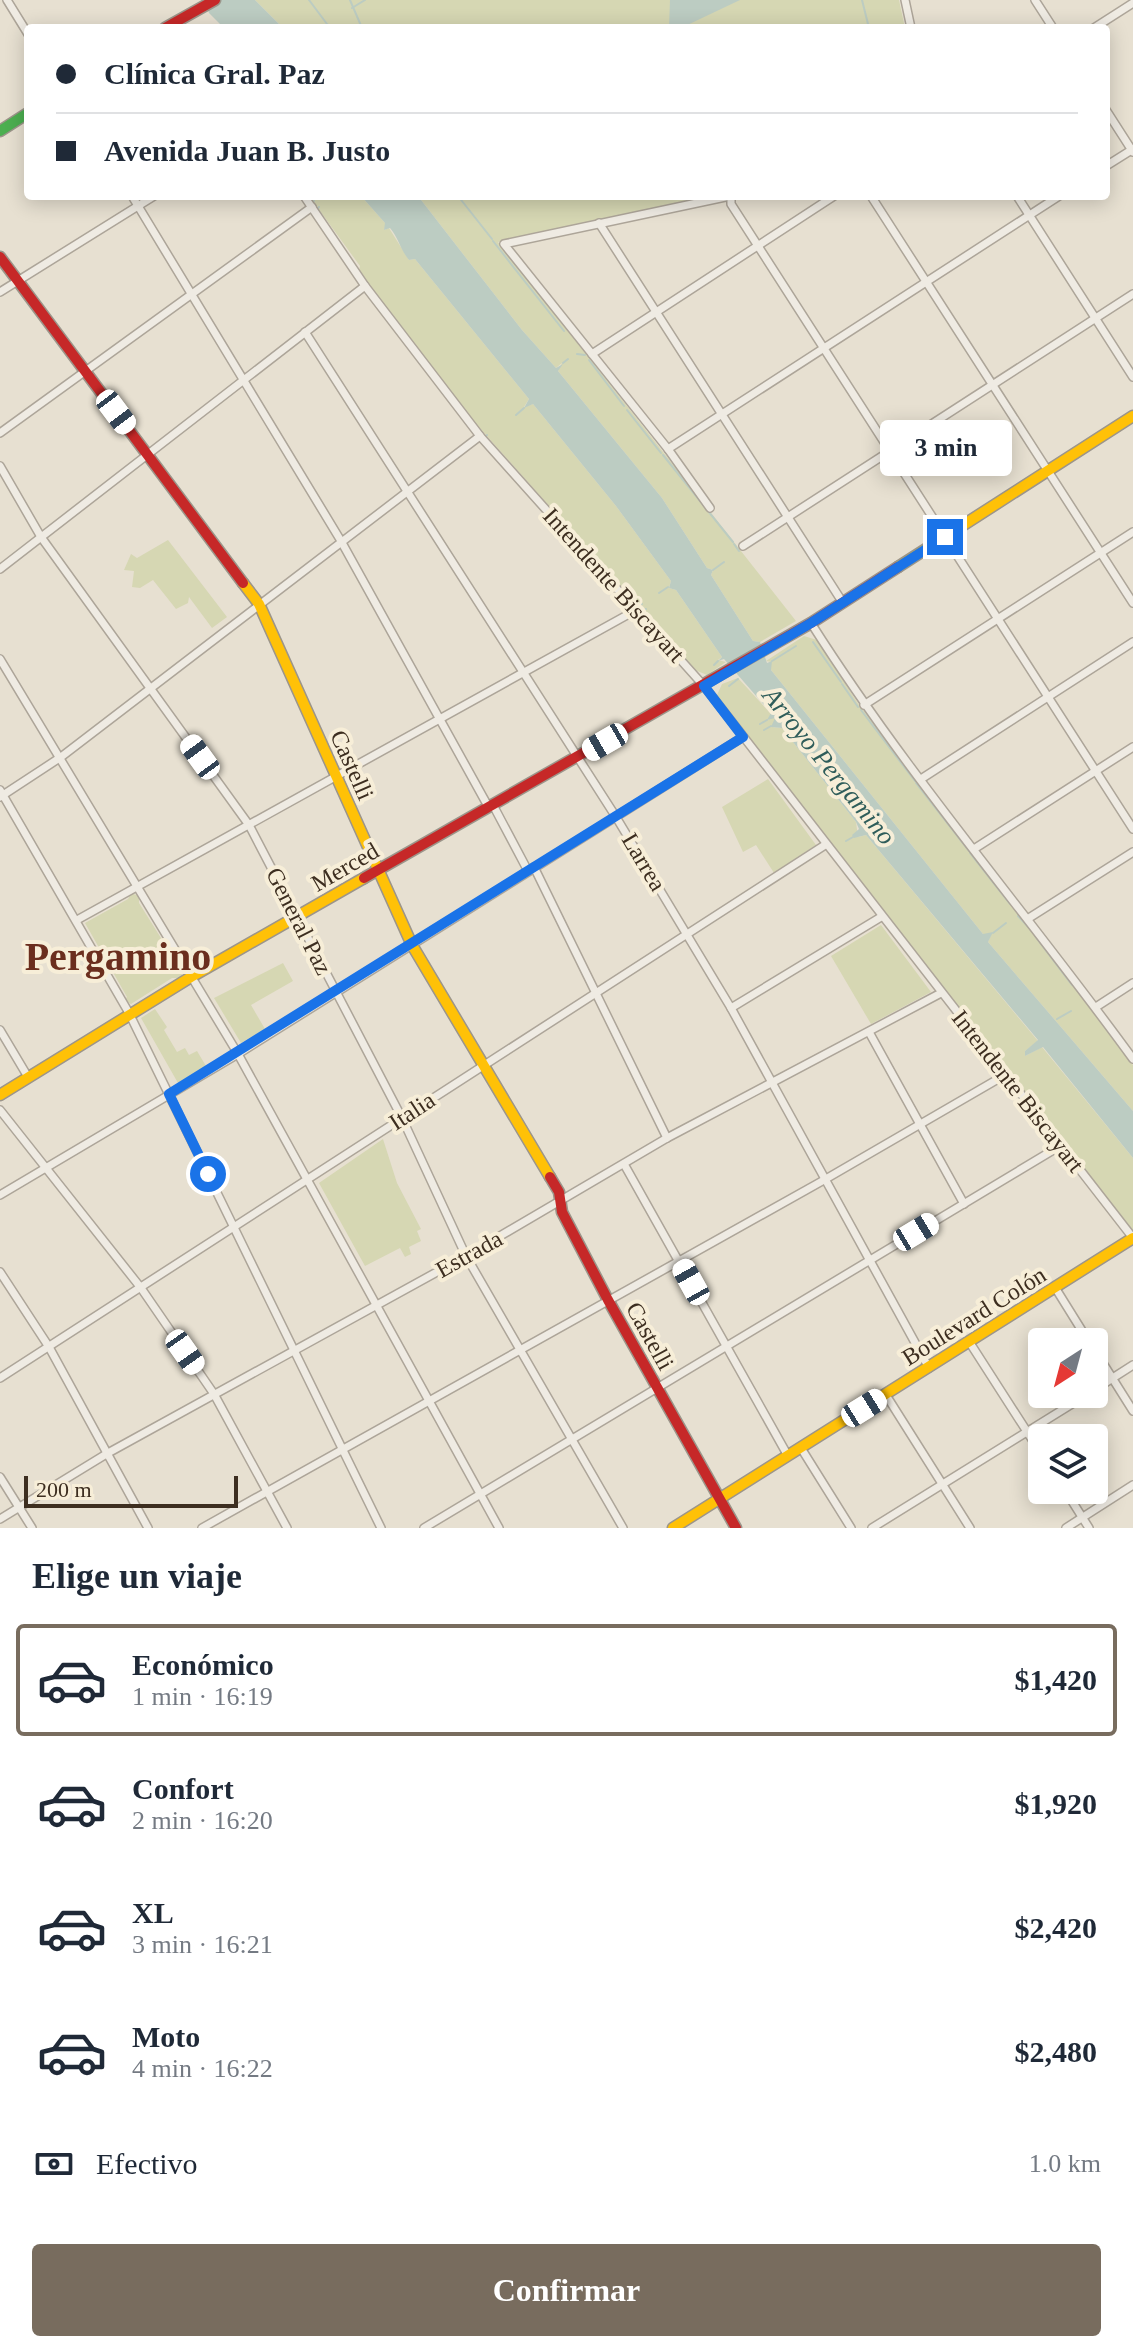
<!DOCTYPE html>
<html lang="es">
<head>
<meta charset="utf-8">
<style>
  :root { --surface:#fff; --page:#f2f2f3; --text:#1f2937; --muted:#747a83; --line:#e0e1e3; --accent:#786c5e }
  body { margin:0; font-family:Georgia,serif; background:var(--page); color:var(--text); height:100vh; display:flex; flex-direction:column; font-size:30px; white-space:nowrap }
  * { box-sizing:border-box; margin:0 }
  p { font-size:26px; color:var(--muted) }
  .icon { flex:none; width:44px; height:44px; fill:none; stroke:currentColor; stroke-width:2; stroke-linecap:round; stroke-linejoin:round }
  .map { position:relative; height:1528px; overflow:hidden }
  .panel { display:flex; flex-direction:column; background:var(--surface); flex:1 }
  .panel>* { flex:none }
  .guide { position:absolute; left:24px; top:24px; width:1086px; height:176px; border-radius:8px; box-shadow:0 4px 20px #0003; display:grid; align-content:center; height:176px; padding:0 32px; background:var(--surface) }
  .needle { width:52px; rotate:216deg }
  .fabs { position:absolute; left:1028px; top:1328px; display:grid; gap:16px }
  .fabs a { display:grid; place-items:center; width:80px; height:80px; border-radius:8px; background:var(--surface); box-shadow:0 4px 20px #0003; font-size:40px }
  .scale { position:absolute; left:24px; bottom:20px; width:214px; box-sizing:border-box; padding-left:8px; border:4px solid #3d2e20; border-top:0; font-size:22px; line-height:28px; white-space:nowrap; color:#3d2e20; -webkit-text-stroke:6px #f7eed8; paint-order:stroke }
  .end { position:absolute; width:36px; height:36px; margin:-18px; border:10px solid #1a73e8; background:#fff; box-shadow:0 0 0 4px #fff }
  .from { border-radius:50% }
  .bubble { position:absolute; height:56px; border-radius:8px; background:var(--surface); box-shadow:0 4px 20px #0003; font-size:26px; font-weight:700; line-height:56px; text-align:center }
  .car { position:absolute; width:24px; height:48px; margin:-24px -12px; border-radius:10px; box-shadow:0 0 6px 2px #0007; background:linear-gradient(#fff 24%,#345 0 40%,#fff 0 76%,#345 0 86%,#fff 0) }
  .guide b { display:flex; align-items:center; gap:28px; height:76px; font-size:30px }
  .guide b+b { border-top:2px solid var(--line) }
  .guide i { width:20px; height:20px; background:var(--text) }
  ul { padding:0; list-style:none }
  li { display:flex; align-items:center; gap:24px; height:112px; margin:0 16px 12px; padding:0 16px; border:4px solid transparent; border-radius:8px }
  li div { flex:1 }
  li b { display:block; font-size:30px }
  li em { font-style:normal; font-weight:700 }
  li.on { border-color:var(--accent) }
  li>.icon { width:72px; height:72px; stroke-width:1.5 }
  h2 { padding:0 32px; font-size:36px; line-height:96px }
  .pay { display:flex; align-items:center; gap:20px; height:88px; padding:0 32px; font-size:30px }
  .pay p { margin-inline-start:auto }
  .action { display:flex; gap:16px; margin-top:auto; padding:16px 32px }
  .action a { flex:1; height:92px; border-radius:8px; background:var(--accent); color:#fff; font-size:32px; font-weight:700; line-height:92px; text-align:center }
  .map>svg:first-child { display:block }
</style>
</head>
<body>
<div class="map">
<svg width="1133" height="1528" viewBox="0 0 1133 1528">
  <rect width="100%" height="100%" fill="#e7e0d1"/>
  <g fill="#d6d7b3">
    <path d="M255,0H899L905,28H283Z"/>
    <path d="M309,196H361L386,224L384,230L389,228L409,260L415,259L529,399L524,407L533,404L616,506L671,581L669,588L676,590L722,657L718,660L726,662L707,675L695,670L477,425L359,271L360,266Z"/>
    <path d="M418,196H711L498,242L796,621L760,642L753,641L711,575L713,570L707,568L662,498L558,371L562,363L556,368L522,330Z"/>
    <path d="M168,540L227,617L212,628L189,597L188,603L176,609L153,580L140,588L132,587L134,571L124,570L131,554L137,558Z"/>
    <path d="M804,636L817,640L857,702L1083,994L1133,1065V1111L988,942L991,935L983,934L771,670V662L766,661Z"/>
    <path d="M738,678L771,714L768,720L773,716L775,719L772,727L782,728L856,822L858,837L866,835L1038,1041L1025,1051V1056L1042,1047L1133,1158V1231L719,700L717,695L722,684Z"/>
    <path d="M768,779L816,845L774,873L756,845L743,852L722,807Z"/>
    <path d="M131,893L139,896V903L183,973L180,978H172L131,1004L124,1000L127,997L85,923L128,899Z"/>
    <path d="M881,925L931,992L871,1024L831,956Z"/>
    <path d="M283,963L293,981L251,1005L265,1029L241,1043L214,998Z"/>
    <path d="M155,1009L167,1027L164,1030L177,1052L185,1048L189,1055L197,1051L206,1066L178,1083L141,1018Z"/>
    <path d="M383,1139L397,1183L421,1229L417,1231L421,1241L409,1247L411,1254L405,1257L400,1248L365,1266L319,1183Z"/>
  </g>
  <g fill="#bcccc2">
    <path d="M204,0H255L283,28H224L209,13Z"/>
    <path d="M670,0H740L681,28H669Z"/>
    <path d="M361,196H418L522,330L556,368L563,364L558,371L662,498L707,568L713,570L711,575L753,641L760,642L767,663L772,661L771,670L983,934L993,932L988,942L1133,1111V1158L1043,1047L1025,1056V1051L1038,1040L866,835L854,838L852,835L859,829L856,822L782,728L771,727L775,718L767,720L771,713L724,659L718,661L722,657L676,590L669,588L671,581L616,506L533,404L524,408L529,399L415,259L409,260C400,249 399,239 390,228L384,230L385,223Z"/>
  </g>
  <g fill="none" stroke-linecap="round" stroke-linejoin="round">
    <g stroke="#bcccc2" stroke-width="2">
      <path d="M309,0L330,28"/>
      <path d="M350,0L362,28"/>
      <path d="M862,0L869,28"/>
      <path d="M352,8L365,0"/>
      <path d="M458,196L492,239"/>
      <path d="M313,202L314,201"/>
      <path d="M317,209L319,207"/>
      <path d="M493,241L564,331"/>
      <path d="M577,354L585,355"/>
      <path d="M589,360L624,406"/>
      <path d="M563,363L568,359"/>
      <path d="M627,410L661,453"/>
      <path d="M516,415L524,408"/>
      <path d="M486,436L487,435"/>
      <path d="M663,455L733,542"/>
      <path d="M734,544L739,551"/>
      <path d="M713,570L724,562"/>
      <path d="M659,593L668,587"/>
      <path d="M638,604H642"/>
      <path d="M643,610L646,609"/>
      <path d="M813,642L841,682"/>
      <path d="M772,661L796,646"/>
      <path d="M714,665L718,661"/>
      <path d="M842,684L858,707"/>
      <path d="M729,686L738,679"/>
      <path d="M861,710L915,781"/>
      <path d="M760,724L767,720"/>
      <path d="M764,730L771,726"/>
      <path d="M916,783L969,851"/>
      <path d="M846,841L853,837"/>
      <path d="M970,853L1010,904"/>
      <path d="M1018,916L1033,932"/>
      <path d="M993,933L1006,923"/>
      <path d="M1035,936L1072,985"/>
      <path d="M1057,1019L1071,1011"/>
    </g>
    <defs>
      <g id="street">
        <path d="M7,0L28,34"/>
        <path d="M905,0L911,28"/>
        <path d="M1035,0L1053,28"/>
        <path d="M1094,28L1133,3"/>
        <path d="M1106,110L1133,152"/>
        <path d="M1106,166L1133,149"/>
        <path d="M132,196L341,541L489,808"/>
        <path d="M304,196L365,286L480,436L704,686L1133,1238"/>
        <path d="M731,196V204L1133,829"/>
        <path d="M871,196L1133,603"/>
        <path d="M1017,196L1133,377"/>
        <path d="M599,223L843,603"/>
        <path d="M0,292L154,196"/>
        <path d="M305,332L616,817L731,1008L929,1368"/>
        <path d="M592,354L834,196"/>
        <path d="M0,433L312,207"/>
        <path d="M668,449L1059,196"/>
        <path d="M0,466L41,537L249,825L402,1118L466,1256L623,1528"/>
        <path d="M710,508L668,449L504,244L730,196"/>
        <path d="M743,546L1133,294"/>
        <path d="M0,569L365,286"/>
        <path d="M811,623C908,776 1027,913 1133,1059"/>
        <path d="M0,659L238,1054L499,1528"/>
        <path d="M864,705L1133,532"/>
        <path d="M921,779L1133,642"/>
        <path d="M0,790L129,1013L381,1528"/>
        <path d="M0,797L61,757L480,436"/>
        <path d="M493,805L528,871"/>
        <path d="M974,849L1133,747"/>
        <path d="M534,867L667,1138"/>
        <path d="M1029,918L1133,852"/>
        <path d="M77,920L638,609"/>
        <path d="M1096,1007L1133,983"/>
        <path d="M731,1008L881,917"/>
        <path d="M0,1030L28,1077"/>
        <path d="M869,1032L964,1204"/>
        <path d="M0,1110L141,1288L214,1394L287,1528"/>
        <path d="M624,1164L788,1456"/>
        <path d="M0,1195L238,1054L743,737"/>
        <path d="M0,1272L49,1347L148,1528"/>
        <path d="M1056,1289L1089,1342"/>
        <path d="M970,1343L1042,1455"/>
        <path d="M1094,1349L1133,1411"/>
        <path d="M0,1378L825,845"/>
        <path d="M1094,1390L1133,1365"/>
        <path d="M886,1395L970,1528"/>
        <path d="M801,1448L851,1528"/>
        <path d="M0,1477L32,1528"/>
        <path d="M1065,1490L1089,1528"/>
        <path d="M0,1519L108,1453L466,1256L667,1138L941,993"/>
        <path d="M202,1528L824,1180L1005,1075"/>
        <path d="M424,1528L1060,1146"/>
        <path d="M872,1528L1088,1394"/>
        <path d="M1066,1528L1133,1485"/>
      </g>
      <path id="fast" d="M0,131L28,113"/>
      <g id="slow">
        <path d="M898,567L1133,416"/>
        <path d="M243,583L259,604L412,945L550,1177"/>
        <path d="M0,1095L191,977L364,878"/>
        <path d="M673,1528L1133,1238"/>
      </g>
      <g id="jam">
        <path d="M165,28L215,0"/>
        <path d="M0,257L243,583"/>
        <path d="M364,878L811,623L898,567"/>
        <path d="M550,1177L559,1192L562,1212L608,1300L736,1528"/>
      </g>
    </defs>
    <use href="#street" stroke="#ada599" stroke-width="10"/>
    <use href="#fast" stroke="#9c958a" stroke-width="13"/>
    <use href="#slow" stroke="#9c958a" stroke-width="13"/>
    <use href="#jam" stroke="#9c958a" stroke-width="13"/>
    <use href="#street" stroke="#efebe3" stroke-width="7"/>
    <use href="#fast" stroke="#4caf50" stroke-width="10"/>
    <use href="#slow" stroke="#ffc107" stroke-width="10"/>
    <use href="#jam" stroke="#c62828" stroke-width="10"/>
  </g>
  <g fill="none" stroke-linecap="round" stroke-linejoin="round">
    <path stroke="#1a73e8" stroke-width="10" d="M208,1174L169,1094L743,737L704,686L811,623L945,537"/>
  </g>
  <g text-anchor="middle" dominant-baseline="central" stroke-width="8" stroke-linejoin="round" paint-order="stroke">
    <g font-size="24" fill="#3d2e20" stroke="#f7eed8">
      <text transform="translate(614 585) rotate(48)">Intendente Biscayart</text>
      <text transform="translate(352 765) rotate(66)">Castelli</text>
      <text transform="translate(644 862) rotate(59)">Larrea</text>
      <text transform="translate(345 867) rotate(-30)">Merced</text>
      <text transform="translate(299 921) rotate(63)">General Paz</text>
      <text transform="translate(1018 1091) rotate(52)">Intendente Biscayart</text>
      <text transform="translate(412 1111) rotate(-33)">Italia</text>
      <text transform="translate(469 1254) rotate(-29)">Estrada</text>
      <text transform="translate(974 1316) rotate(-32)">Boulevard Colón</text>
      <text transform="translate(650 1336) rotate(61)">Castelli</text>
    </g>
    <g font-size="26" font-style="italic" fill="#2f5d5a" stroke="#f7eed8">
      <text transform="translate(829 766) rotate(51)">Arroyo Pergamino</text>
    </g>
    <g font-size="40" font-weight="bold" fill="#6b2e1e" stroke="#f7eed8">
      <text x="118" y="956">Pergamino</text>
    </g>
  </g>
</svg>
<div class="fabs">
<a><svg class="needle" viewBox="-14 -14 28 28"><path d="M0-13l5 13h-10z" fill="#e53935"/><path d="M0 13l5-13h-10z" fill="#747a83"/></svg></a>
<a><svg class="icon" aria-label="layers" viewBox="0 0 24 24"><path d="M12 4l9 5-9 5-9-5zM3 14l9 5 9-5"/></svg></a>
</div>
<div class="scale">200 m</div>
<i class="end from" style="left:208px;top:1174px"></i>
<i class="end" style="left:945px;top:537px"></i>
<div class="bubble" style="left:880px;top:420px;width:132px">3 min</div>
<i class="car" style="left:116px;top:412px;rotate:143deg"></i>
<i class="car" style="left:605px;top:742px;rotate:240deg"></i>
<i class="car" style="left:200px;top:757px;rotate:324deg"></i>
<i class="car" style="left:916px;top:1232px;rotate:59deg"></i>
<i class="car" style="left:691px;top:1282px;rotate:331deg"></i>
<i class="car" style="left:185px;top:1352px;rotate:145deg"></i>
<i class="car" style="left:864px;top:1408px;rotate:58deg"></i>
<div class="guide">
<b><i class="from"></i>Clínica Gral. Paz</b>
<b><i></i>Avenida Juan B. Justo</b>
</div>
</div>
<section class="panel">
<h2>Elige un viaje</h2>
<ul>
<li class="on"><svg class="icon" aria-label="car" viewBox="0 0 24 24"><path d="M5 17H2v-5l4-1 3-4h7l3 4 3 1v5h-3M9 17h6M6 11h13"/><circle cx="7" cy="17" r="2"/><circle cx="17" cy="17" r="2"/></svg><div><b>Económico</b><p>1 min · 16:19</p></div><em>$1,420</em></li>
<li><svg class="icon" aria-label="car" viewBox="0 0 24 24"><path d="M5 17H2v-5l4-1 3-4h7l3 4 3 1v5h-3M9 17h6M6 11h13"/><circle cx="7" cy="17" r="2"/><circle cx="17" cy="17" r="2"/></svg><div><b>Confort</b><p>2 min · 16:20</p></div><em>$1,920</em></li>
<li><svg class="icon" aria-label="car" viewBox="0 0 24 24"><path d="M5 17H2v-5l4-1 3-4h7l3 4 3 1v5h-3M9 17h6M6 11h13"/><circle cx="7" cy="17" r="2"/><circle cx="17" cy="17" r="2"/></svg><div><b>XL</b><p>3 min · 16:21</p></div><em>$2,420</em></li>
<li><svg class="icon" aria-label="car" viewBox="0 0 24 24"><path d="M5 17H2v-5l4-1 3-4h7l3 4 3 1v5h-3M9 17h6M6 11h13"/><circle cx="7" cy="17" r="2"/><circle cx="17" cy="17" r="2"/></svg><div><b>Moto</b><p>4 min · 16:22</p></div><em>$2,480</em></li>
</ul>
<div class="pay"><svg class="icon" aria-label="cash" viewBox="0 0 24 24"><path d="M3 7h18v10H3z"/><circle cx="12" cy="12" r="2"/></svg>Efectivo<p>1.0 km</p></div>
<div class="action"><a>Confirmar</a></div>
</section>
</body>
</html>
